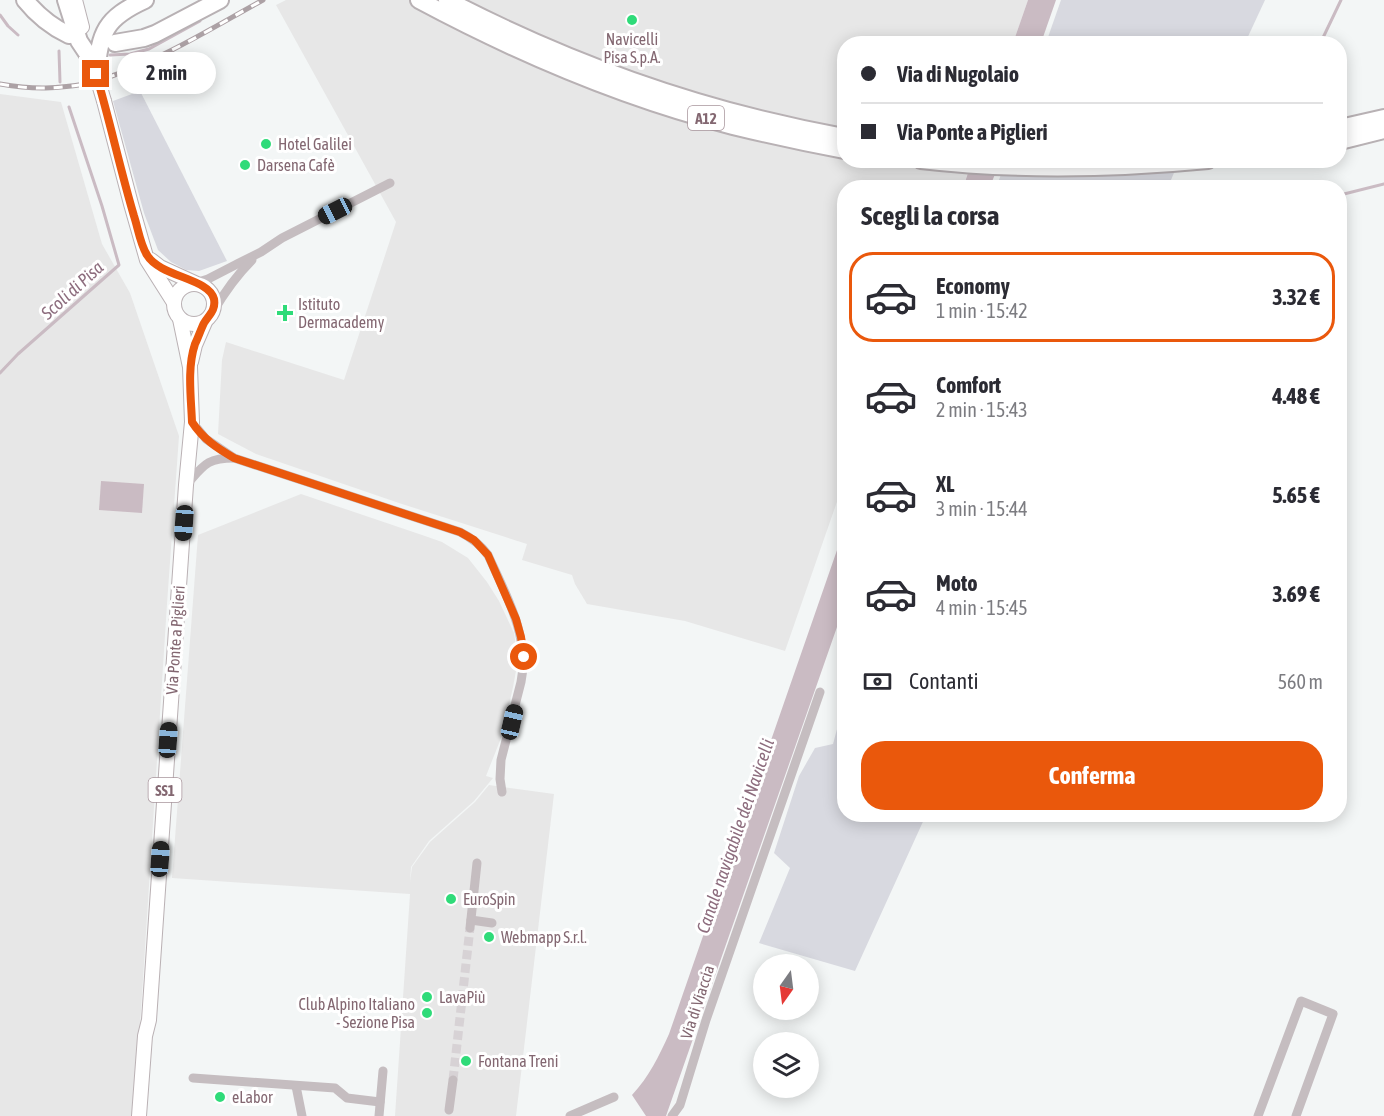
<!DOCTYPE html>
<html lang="it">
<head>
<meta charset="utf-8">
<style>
  :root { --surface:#fff; --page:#f2f2f3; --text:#2b2b33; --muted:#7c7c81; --line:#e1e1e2; --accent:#ea580c }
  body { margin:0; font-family:"Asap Condensed",sans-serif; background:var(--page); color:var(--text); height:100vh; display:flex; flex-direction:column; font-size:22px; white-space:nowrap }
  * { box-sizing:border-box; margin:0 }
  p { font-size:20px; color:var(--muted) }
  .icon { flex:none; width:33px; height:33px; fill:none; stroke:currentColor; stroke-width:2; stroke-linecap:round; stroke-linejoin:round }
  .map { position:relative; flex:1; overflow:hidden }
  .drawer { position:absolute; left:837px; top:180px; width:510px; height:642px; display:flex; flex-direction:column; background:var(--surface); border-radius:24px; box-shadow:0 3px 15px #0003 }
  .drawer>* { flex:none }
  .top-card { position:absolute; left:837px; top:36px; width:510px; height:132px; border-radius:24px; box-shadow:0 3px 15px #0003; display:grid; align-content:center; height:132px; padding:0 24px; background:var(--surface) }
  .needle { width:39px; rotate:194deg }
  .tools { position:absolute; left:753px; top:954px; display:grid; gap:12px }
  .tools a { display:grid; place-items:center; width:66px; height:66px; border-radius:50%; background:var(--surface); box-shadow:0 3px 15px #0003; font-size:30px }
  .end { position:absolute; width:27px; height:27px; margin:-14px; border:8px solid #ea580c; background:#fff; box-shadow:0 0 0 3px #fff }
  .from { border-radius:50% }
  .bubble { position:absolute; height:42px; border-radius:21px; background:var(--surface); box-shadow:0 3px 15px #0003; font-size:20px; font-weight:700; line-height:42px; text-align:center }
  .car { position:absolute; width:18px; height:36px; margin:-18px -9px; border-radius:8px; box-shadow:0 0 4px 2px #0007; background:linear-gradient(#222 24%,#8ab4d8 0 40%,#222 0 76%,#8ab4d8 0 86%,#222 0) }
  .top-card b { display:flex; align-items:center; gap:21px; height:57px; font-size:22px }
  .top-card b+b { border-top:2px solid var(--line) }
  .top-card i { width:15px; height:15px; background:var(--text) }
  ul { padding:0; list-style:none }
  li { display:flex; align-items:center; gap:18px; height:90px; margin:0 12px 9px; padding:0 12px; border:3px solid transparent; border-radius:24px }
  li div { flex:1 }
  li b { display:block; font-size:22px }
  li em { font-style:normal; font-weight:700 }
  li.current { border-color:var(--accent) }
  li>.icon { width:54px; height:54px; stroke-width:1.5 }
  h2 { padding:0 24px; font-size:27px; line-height:72px }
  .pay { display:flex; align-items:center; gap:15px; height:66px; padding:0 24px; font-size:22px }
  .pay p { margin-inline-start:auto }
  .button { display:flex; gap:12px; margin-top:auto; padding:12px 24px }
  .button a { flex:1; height:69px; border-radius:24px; background:var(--accent); color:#fff; font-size:24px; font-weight:700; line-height:69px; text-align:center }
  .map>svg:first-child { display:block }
</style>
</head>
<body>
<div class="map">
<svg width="1384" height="1116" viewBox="0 0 1384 1116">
  <rect width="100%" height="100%" fill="#f3f6f6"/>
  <g fill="#e7e7e7">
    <path d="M286,0H1028L1013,43L844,44V160L972,161L963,187L844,188V494L840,493L785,651L685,621L587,604L575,584L572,575L522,560L527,544L399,503L256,454L218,434L222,360L226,342L344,380L396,222L276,5Z"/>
    <path d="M0,94L61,102L102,244L130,293L179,436L167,604L140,1026L132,1116H0Z"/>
    <path d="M301,494L425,536L442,542L468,558L487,582L499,601L514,633L518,660L513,687L503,733L486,776L493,778L474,801L429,841L411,867L410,882L412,867L430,842L475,802L489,785L554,794L516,1116H395L410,894L172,878L198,535Z"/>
  </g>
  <g fill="#d8d9e0">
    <path d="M1061,0H1265L1245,43H1046Z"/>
    <path d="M140,91L227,261L199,271L186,270L171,262L158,250L144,213L113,101Z"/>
    <path d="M1006,161H1179L1168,187L996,188Z"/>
    <path d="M844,703V814L926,815L855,971L759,943L790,868L774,853L799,776L815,748L833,744Z"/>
  </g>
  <g fill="#cabbc3">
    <path d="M1028,0H1056L1041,43H1013Z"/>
    <path d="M972,161H1000L990,187L963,188Z"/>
    <path d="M101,481L144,484L142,513L99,510Z"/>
    <path d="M844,530V607L666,1116H646L632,1095C649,1077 659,1056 669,1034Z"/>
  </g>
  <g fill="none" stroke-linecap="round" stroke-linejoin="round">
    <g stroke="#cabbc3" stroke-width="3">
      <path d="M0,15L8,26L18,35"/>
      <path d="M1320,44L1341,0"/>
      <path d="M59,51L60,82"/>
      <path d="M110,55L130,54L149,49L200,21"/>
      <path d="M1340,195L1384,184"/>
      <path d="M0,373L18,354L119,265L102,206L69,107"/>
    </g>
    <path stroke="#d7d2d5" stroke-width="9" stroke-dasharray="9 4.5" stroke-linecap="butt" d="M453,1080L470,928"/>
    <defs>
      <g id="primary">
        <path d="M75,0L82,27"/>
        <path d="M104,101L131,204L147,260L173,301"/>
        <path d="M151,260L160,267L195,283"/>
        <circle cx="194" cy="304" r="20"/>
        <path d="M191,362L195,345L205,322"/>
        <path d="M139,1116L145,1036L149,1020L186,485L192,422L190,367L180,319"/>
      </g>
      <g id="highway">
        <path d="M25,0C37,15 52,27 69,35"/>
        <path d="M66,0L79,41L91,59"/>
        <path d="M419,0C518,53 623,98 733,126C770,135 807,143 844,150"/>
        <path d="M447,0C572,65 705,112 844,137"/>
        <path d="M115,43L144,38L155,34L220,0"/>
        <path d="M96,74C100,32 105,18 145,0"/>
        <path d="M1340,128L1384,118"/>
        <path d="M1340,141L1384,130"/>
        <path d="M921,160C1017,171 1113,169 1208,160"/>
      </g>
    </defs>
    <use href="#primary" stroke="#bab1b4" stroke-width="16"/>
    <use href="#highway" stroke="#b8b1b4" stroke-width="20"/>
    <g stroke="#c5bdc0" stroke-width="9">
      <path d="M195,283L208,279L239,263L261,252L282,238L390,183"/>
      <path d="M213,312C224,293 237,275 252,260"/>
      <path d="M192,422L206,439L234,458L460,532C472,538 480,544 488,555C506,595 530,636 521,682L501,760L500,779L502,792"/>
      <path d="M187,484C204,465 207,458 234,458"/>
      <path d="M471,920L492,923"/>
      <path d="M470,928L477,863"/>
      <path d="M193,1078L335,1088L347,1098L380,1102"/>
      <path d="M296,1086L302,1116"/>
      <path d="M449,1110L453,1080"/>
      <path d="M379,1116L383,1071"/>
      <path d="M570,1116L614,1097"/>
      <path d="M672,1116L680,1105L706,1020L820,692"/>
      <path d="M1258,1116L1301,1001L1333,1014L1296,1116"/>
    </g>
    <use href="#primary" stroke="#fff" stroke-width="14"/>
    <use href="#highway" stroke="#fff" stroke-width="16"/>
    <defs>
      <g id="rail">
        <path d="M106,78C161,60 212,28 263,0"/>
        <path d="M0,84C34,90 57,89 91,83"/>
      </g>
    </defs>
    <use href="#rail" stroke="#aca1a5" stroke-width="5"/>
    <use href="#rail" stroke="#fff" stroke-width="3" stroke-dasharray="9" stroke-linecap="butt"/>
    <defs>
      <path id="primary-bridge" d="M96,74L104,101"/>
    </defs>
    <use href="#primary-bridge" stroke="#bab1b4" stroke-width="16" stroke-linecap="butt"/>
    <use href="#primary-bridge" stroke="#fff" stroke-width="14"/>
  </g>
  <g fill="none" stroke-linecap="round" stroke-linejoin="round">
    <path stroke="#ea580c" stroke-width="8" d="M96,74C110,121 120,169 134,216C138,228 140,244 147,255C160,277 209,278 214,299C216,310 209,315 204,323C201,329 198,338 195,344C187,368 191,397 192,422C203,439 217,448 234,458L460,532L474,540L488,555L516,619L521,637L524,657"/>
  </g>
  <g fill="#2fdb79" stroke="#fff" stroke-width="2">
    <circle cx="632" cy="20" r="6"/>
    <circle cx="266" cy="144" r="6"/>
    <circle cx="245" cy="165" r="6"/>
    <path d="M282 304h6v6h6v6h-6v6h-6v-6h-6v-6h6z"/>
    <circle cx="451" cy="899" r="6"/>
    <circle cx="489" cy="937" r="6"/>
    <circle cx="427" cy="997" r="6"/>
    <circle cx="427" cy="1013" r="6"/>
    <circle cx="466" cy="1061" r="6"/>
    <circle cx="220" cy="1097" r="6"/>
  </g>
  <g text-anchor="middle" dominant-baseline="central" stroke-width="6" stroke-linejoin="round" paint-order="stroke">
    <g fill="#fff" stroke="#a8959c" stroke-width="1.5">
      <rect x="688" y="106" width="36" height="24" rx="4.5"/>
      <rect x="148.5" y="778" width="33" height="24" rx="4.5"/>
    </g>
    <g font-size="15" font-weight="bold" fill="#836771">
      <text x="706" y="118">A12</text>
      <text x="165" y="790">SS1</text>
    </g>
    <g font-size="16" fill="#836771" stroke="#fff" text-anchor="start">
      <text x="632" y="39" text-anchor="middle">Navicelli<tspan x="632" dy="18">Pisa S.p.A.</tspan></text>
      <text x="278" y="144">Hotel Galilei</text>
      <text x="257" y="165">Darsena Cafè</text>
      <text x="298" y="304">Istituto<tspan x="298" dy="18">Dermacademy</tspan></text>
      <text x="463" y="899">EuroSpin</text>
      <text x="501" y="937">Webmapp S.r.l.</text>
      <text x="439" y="997">LavaPiù</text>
      <text x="415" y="1004" text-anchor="end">Club Alpino Italiano<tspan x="415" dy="18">- Sezione Pisa</tspan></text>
      <text x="478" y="1061">Fontana Treni</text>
      <text x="232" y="1097">eLabor</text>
    </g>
    <g font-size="16" fill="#836771" stroke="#fff">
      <text transform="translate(175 640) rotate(-86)">Via Ponte a Piglieri</text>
      <text transform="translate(697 1002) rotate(-72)">Via di Viaccia</text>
    </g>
    <g font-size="18" font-style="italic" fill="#8d6d7e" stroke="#fff">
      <text transform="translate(72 290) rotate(-42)">Scoli di Pisa</text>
      <text transform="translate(735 836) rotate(-71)">Canale navigabile dei Navicelli</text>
    </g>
  </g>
</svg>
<div class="tools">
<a><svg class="needle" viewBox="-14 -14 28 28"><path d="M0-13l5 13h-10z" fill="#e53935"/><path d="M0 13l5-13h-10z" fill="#7c7c81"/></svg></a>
<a><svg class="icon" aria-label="layers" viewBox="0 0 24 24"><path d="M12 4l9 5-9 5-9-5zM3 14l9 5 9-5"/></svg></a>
</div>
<i class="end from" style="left:524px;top:657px"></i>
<i class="end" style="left:96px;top:74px"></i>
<div class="bubble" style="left:117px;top:52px;width:99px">2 min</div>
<i class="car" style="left:335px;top:211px;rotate:243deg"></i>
<i class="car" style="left:184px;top:523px;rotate:184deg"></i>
<i class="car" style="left:512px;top:722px;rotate:13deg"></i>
<i class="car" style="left:168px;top:740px;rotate:4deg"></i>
<i class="car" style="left:160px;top:859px;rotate:4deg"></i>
<div class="top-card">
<b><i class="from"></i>Via di Nugolaio</b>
<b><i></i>Via Ponte a Piglieri</b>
</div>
<section class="drawer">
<h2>Scegli la corsa</h2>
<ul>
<li class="current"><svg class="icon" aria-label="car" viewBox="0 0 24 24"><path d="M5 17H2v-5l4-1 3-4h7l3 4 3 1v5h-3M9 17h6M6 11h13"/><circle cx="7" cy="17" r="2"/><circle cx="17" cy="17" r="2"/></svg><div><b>Economy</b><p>1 min · 15:42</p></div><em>3.32 €</em></li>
<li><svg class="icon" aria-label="car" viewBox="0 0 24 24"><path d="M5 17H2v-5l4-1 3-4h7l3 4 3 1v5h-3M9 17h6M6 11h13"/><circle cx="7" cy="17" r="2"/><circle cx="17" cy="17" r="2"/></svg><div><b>Comfort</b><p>2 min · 15:43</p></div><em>4.48 €</em></li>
<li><svg class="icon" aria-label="car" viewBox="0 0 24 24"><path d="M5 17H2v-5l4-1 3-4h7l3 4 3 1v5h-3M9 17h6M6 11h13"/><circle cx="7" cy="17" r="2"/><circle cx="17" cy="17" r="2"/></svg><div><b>XL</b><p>3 min · 15:44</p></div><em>5.65 €</em></li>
<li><svg class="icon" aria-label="car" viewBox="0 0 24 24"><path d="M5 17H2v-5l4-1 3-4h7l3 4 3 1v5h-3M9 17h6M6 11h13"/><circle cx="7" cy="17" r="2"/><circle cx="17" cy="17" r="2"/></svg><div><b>Moto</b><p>4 min · 15:45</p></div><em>3.69 €</em></li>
</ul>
<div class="pay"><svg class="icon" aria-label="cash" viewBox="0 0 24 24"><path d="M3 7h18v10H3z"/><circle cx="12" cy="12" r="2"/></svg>Contanti<p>560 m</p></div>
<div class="button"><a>Conferma</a></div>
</section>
</div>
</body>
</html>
